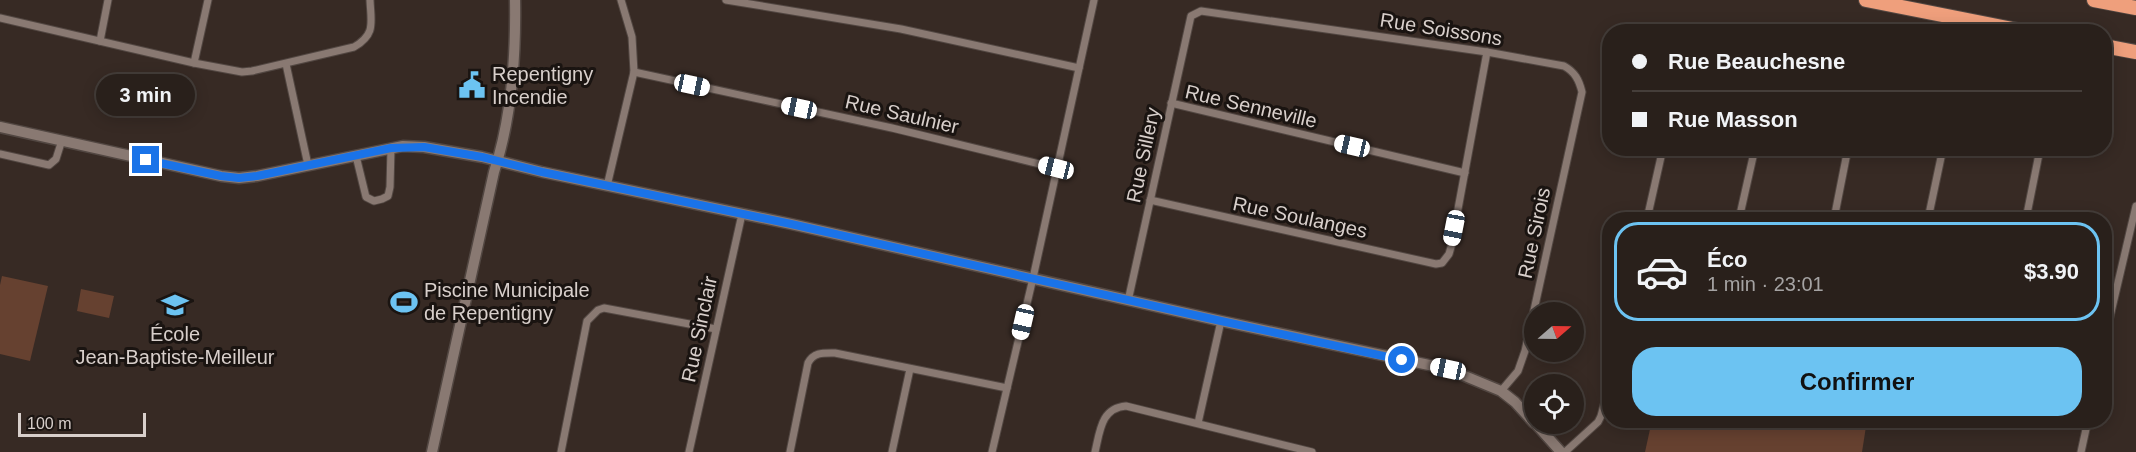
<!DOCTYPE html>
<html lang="fr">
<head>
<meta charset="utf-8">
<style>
  :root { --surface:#29201b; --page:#352d28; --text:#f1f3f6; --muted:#a5a3a3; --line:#453e3a; --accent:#6cc3f2 }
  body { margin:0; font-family:Helvetica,sans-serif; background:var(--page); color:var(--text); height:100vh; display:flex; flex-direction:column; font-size:22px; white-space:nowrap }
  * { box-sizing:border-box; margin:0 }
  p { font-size:20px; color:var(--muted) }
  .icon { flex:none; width:33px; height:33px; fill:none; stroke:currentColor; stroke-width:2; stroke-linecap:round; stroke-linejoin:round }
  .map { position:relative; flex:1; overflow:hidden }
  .side { position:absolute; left:1602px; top:212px; width:510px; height:216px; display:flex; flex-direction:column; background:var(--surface); border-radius:24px; box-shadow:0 3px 15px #0003,0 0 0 2px var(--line) }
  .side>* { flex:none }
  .top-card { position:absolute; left:1602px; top:24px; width:510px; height:132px; border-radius:24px; box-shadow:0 3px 15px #0003,0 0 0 2px var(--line); display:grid; align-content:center; height:132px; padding:0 30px; background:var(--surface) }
  .needle { width:39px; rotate:70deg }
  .buttons { position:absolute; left:1524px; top:302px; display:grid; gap:12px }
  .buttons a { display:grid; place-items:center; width:60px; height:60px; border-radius:50%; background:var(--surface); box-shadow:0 3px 15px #0003,0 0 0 2px var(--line); font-size:30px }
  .scale { position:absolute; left:18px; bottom:15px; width:128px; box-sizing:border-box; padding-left:6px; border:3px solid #d8cfcb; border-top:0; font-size:16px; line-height:21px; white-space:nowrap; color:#d8cfcb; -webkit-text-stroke:4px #1a1411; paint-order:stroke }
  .end { position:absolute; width:27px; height:27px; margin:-14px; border:8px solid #1a73e8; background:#fff; box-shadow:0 0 0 3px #fff }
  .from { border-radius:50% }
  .bubble { position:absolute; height:42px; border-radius:21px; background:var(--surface); box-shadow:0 3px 15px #0003,0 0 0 2px var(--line); font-size:20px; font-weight:700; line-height:42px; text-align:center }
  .car { position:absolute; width:18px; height:36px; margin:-18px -9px; border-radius:8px; box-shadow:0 0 4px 2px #0007; background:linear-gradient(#fff 24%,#345 0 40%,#fff 0 76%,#345 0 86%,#fff 0) }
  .top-card b { display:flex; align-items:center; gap:21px; height:57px; font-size:22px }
  .top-card b+b { border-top:2px solid var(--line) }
  .top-card i { width:15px; height:15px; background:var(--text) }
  ul { padding:10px 0 0; list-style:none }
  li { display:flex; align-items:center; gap:18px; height:99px; margin:0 12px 9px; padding:0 18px; border:3px solid var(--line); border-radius:24px }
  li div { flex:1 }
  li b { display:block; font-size:22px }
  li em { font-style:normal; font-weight:700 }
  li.on { border-color:var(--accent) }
  li>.icon { width:54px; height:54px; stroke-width:1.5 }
  .action { display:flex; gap:12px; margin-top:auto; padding:12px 30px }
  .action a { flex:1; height:69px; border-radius:24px; background:var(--accent); color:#111; font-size:24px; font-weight:700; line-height:69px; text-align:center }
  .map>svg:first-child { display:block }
</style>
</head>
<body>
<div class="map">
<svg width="2136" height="452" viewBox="0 0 2136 452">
  <rect width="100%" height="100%" fill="#372a24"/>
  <g fill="#664130">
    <path d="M2,276L48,286L30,361L0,354V285Z"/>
    <path d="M81,289L114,296L109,318L77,311Z"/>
    <path d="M1652,420H1867L1862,452H1645Z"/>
  </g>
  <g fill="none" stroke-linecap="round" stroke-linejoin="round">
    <defs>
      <g id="street">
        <path d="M726,0L901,29L1079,68"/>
        <path d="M0,18L194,63L242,72L252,71L354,47C376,34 371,23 370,0"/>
        <path d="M100,41L108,0"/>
        <path d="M194,63L208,0"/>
        <path d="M286,64L308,165"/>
        <path d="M634,72L892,128L1056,168"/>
        <path d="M1171,103L1465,173"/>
        <path d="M0,154L49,165L56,159L62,140"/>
        <path d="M356,156L366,197L374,201L382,199L388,196L390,187L391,148"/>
        <path d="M607,186L634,72L632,37L621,0"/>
        <path d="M1150,200L1436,264L1442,263L1449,254L1451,247L1487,52"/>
        <path d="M1647,219L1663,148"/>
        <path d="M1739,219L1755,148"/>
        <path d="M1834,219L1848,148"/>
        <path d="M1928,219L1943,148"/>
        <path d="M2026,219L2039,154L2037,148"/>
        <path d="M1128,301L1191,16L1201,11L1487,52L1564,66C1575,72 1579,80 1582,92L1525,351L1518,371L1501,391"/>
        <path d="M2104,342L2136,206"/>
        <path d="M1198,423L1221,321"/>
        <path d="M561,452L587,321L598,310L604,308L716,329"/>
        <path d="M689,452L742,214"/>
        <path d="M790,452L808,363C814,352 823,353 835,353L1007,388"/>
        <path d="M892,452L910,369"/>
        <path d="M992,452L1033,278L1094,0"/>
        <path d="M1095,452C1100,431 1101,408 1126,406L1312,452"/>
        <path d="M1565,452L1598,422L1601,416L1610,383"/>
        <path d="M2081,452L2088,420"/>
      </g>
      <g id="secondary">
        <path d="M0,127L221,176L239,178L257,176L403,146L424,147L482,157L542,172L791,224L1221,321L1448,369L1501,391L1515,402L1534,423"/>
        <path d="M1535,423L1561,452"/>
        <path d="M432,452L494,172C512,117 516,57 515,0"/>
      </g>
      <g id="highway">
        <path d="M1866,0L2028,32"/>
        <path d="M2094,0L2136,8"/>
        <path d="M2104,46L2136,52"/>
      </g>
    </defs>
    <use href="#street" stroke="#524742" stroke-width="9"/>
    <use href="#secondary" stroke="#524742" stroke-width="13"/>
    <use href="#highway" stroke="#524742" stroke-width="16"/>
    <use href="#street" stroke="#897972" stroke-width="7"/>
    <use href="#secondary" stroke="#897972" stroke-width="10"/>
    <use href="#highway" stroke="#ef9f7c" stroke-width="14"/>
  </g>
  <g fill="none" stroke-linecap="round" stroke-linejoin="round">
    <path stroke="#1a73e8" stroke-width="8" d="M146,160L221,176L239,178L257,176L391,148L424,147L482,157L542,172L791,224L1221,321L1402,360"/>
  </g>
  <defs>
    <symbol id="civic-bare" viewBox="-9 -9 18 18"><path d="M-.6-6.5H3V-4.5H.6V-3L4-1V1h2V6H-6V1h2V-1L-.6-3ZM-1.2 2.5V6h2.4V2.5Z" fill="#6cc3f2" stroke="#1a1411" stroke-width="2.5" paint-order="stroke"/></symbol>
    <symbol id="stadium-bare" viewBox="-9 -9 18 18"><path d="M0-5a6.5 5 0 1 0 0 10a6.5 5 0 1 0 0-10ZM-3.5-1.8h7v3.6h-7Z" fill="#6cc3f2" stroke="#1a1411" stroke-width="2.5" paint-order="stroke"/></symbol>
    <symbol id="school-bare" viewBox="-9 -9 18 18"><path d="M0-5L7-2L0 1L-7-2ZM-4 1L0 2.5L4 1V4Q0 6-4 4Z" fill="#6cc3f2" stroke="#1a1411" stroke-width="2.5" paint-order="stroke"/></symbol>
  </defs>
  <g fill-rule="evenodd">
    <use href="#civic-bare" x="453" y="66" width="38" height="38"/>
    <use href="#stadium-bare" x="385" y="283" width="38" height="38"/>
    <use href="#school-bare" x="156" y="286" width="38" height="38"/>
  </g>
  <g text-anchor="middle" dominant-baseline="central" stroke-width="6" stroke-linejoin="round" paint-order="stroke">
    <g font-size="20" fill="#d8cfcb" stroke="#1a1411">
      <text transform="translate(1441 29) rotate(9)">Rue Soissons</text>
      <text transform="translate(1251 106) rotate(13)">Rue Senneville</text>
      <text transform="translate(902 114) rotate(13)">Rue Saulnier</text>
      <text transform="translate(1143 155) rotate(-78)">Rue Sillery</text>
      <text transform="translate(1300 217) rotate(12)">Rue Soulanges</text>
      <text transform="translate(1534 233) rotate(-78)">Rue Sirois</text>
      <text transform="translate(699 329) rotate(-78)">Rue Sinclair</text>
    </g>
    <g font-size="20" fill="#d8cfcb" stroke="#1a1411" text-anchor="start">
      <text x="492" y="74">Repentigny<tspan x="492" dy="23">Incendie</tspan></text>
      <text x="424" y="290">Piscine Municipale<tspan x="424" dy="23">de Repentigny</tspan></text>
      <text x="175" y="334" text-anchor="middle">École<tspan x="175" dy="23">Jean-Baptiste-Meilleur</tspan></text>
    </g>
  </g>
</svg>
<div class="buttons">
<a><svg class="needle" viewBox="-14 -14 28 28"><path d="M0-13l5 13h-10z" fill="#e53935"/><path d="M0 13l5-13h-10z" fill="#a5a3a3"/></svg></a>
<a><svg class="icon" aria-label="locate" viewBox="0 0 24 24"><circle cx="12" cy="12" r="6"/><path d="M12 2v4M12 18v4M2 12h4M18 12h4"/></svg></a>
</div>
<div class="scale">100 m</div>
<i class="end from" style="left:1402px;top:360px"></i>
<i class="end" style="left:146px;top:160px"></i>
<div class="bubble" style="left:96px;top:74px;width:99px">3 min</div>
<i class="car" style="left:692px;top:85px;rotate:102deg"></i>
<i class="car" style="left:799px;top:108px;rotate:282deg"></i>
<i class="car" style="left:1352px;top:146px;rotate:283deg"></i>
<i class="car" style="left:1056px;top:168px;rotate:284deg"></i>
<i class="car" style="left:1454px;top:228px;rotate:191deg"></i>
<i class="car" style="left:1023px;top:322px;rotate:193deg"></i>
<i class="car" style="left:1448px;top:369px;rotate:282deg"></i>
<div class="top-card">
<b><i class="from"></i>Rue Beauchesne</b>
<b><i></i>Rue Masson</b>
</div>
<section class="side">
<ul>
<li class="on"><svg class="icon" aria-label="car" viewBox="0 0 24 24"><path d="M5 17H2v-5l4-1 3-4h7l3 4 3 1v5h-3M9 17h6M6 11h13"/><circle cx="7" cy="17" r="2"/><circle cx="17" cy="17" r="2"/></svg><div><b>Éco</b><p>1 min · 23:01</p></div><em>$3.90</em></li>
</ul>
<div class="action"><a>Confirmer</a></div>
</section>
</div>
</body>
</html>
